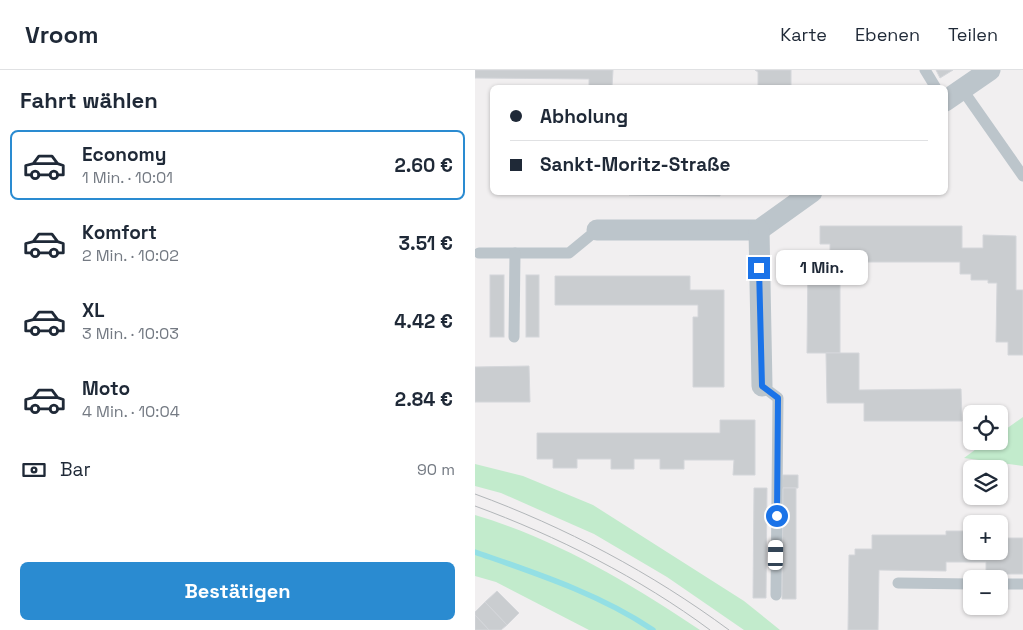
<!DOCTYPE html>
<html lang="de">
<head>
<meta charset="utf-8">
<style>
  :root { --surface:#fff; --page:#f6f6f7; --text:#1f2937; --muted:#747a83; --line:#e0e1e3; --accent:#2a8bd1 }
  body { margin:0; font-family:"Space Grotesk",sans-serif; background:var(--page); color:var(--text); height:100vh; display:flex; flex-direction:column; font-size:19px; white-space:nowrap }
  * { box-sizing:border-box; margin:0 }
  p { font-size:16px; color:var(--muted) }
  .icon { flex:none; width:28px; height:28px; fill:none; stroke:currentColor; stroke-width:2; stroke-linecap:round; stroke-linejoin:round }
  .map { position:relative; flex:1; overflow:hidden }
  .details { display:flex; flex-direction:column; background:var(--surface); width:475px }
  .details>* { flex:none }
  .guide { position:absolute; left:15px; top:15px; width:458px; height:110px; border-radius:8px; box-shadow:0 1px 4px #0004; display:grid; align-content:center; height:110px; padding:0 20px; background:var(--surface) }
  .controls { position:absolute; left:488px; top:335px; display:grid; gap:10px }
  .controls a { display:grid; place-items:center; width:45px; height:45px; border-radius:8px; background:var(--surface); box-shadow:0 1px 4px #0004; font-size:25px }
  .end { position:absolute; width:22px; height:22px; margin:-11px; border:6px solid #1a73e8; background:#fff; box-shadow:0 0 0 2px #fff }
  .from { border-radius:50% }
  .bubble { position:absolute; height:35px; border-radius:8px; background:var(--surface); box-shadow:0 1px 4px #0004; font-size:16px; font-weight:700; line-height:35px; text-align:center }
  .car { position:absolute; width:15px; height:30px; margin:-15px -8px; border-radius:6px; box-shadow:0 0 4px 1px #0007; background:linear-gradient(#fff 24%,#345 0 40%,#fff 0 76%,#345 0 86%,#fff 0) }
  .guide b { display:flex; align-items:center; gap:18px; height:48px; font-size:19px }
  .guide b+b { border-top:1px solid var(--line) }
  .guide i { width:12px; height:12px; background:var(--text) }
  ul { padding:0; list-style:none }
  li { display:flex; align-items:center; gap:15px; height:70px; margin:0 10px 8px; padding:0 10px; border:2px solid transparent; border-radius:8px }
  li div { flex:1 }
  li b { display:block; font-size:19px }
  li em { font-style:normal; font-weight:700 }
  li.selected { border-color:var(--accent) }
  li>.icon { width:45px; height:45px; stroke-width:1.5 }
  h2 { padding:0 20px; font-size:22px; line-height:60px }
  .pay { display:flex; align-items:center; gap:12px; height:55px; padding:0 20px; font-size:19px }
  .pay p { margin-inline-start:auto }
  .cta { display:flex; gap:10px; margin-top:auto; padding:10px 20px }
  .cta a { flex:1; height:58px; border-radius:8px; background:var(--accent); color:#fff; font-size:20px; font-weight:700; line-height:58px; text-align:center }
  header { display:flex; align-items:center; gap:30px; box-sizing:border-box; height:70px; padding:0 25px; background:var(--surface); border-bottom:1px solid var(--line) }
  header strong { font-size:24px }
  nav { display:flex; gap:28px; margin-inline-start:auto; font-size:18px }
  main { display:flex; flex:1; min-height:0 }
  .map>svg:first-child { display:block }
</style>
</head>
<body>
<header>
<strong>Vroom</strong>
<nav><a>Karte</a><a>Ebenen</a><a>Teilen</a></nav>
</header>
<main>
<section class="details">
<h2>Fahrt wählen</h2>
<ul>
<li class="selected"><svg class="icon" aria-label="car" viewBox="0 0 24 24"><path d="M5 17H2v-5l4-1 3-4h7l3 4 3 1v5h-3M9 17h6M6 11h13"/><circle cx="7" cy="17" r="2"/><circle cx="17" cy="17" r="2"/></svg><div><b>Economy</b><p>1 Min. · 10:01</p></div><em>2.60 €</em></li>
<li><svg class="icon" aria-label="car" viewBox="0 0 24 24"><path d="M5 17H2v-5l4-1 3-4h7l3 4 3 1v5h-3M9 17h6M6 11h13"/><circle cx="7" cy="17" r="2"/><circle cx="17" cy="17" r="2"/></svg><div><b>Komfort</b><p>2 Min. · 10:02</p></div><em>3.51 €</em></li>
<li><svg class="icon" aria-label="car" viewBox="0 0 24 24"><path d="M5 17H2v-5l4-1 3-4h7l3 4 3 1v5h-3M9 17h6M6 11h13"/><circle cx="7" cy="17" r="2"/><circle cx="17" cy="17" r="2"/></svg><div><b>XL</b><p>3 Min. · 10:03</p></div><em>4.42 €</em></li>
<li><svg class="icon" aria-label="car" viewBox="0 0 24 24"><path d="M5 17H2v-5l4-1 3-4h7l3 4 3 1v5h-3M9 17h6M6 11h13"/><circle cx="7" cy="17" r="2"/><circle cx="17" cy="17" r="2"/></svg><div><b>Moto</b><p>4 Min. · 10:04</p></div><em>2.84 €</em></li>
</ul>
<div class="pay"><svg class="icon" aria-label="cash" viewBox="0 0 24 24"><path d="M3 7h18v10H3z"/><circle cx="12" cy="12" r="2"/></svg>Bar<p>90 m</p></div>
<div class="cta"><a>Bestätigen</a></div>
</section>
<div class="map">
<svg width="548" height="560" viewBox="0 0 548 560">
  <rect width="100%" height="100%" fill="#f1eff0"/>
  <g fill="#c2ebcc">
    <path d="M548,347V396L489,388L512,371H524V364Z"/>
    <path d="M0,394L48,406L118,435L269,531L305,560H269L192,507L119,464L26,423L0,416Z"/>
    <path d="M0,445C81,469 155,513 225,560H114L21,512L0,506Z"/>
  </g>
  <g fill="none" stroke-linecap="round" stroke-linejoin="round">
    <path stroke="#93dfe4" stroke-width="5.5" d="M0,482C60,503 125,524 178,560"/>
  </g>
  <g fill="#cacdd0" stroke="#d4d6da">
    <path d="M0,0H138L137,17L145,18H114V9L0,8Z"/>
    <path d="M280,0H316V18H283V2Z"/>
    <path d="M461,0H478L465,8Z"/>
    <path d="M154,122H245V126L154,125Z"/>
    <path d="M345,156H487V178H508V165L541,166V220H548V285H533V272H521L522,213H513V210H496V204H485V192H365V283H332L333,187H355V174H345Z"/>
    <rect x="15" y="205" width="14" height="62"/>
    <rect x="51" y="205" width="13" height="62"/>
    <path d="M80,206H215V220H249V317H218V247H223V235H80Z"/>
    <path d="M351,283H384V320L486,319L487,351H389V333H352Z"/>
    <path d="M54,296L55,332H0V297Z"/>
    <path d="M245,350H280V405H258L259,390H209V399H185V389H159V399H136V389H102V398H78V389H62V363H245Z"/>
    <path d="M308,405H323V418H307Z"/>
    <path d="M279,418H292L291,528H278Z"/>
    <path d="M308,418H321V529H307Z"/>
    <path d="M471,461H496V481H524V468H548V504H511V492H471V501L404,500L403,560H373L374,485H380V479H397V465H471Z"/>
    <path d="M22,521L44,543L32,555L10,532Z"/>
    <path d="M10,532L32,555L26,560H14L0,545V542Z"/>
    <path d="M0,545L14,560H0Z"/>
  </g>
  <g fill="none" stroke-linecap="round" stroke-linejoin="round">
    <g stroke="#bcc5cb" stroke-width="11">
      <path d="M450,0L461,18"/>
      <path d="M487,19L548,106"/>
      <path d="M4,183H94L122,160"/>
      <path d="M39,267L40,183"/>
      <path d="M287,316L303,328L301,525"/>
      <path d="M423,513L496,514"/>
      <path d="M524,514H548"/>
    </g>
    <g stroke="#bcc5cb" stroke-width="21">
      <path d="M470,31L515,0"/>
      <path d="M122,160H284L337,122"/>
      <path d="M284,160L287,316"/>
    </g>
    <g stroke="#b2b6b9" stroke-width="1">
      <path d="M0,424C90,457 177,503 254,560"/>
      <path d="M0,436C82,466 165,508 235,560"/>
    </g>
  </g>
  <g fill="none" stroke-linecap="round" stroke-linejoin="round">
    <path stroke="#1a73e8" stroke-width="6" d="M284,198L287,316L303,328L302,446"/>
  </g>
</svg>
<div class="controls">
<a><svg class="icon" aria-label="locate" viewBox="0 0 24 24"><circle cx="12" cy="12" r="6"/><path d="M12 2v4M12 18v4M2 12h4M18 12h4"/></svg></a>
<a><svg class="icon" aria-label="layers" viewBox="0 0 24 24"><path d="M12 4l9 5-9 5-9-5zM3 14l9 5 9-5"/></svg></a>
<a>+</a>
<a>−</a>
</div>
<i class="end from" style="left:302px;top:446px"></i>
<i class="end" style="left:284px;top:198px"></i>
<div class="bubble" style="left:301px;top:180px;width:92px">1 Min.</div>
<i class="car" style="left:301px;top:485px;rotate:1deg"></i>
<div class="guide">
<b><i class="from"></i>Abholung</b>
<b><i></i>Sankt-Moritz-Straße</b>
</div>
</div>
</main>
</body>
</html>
